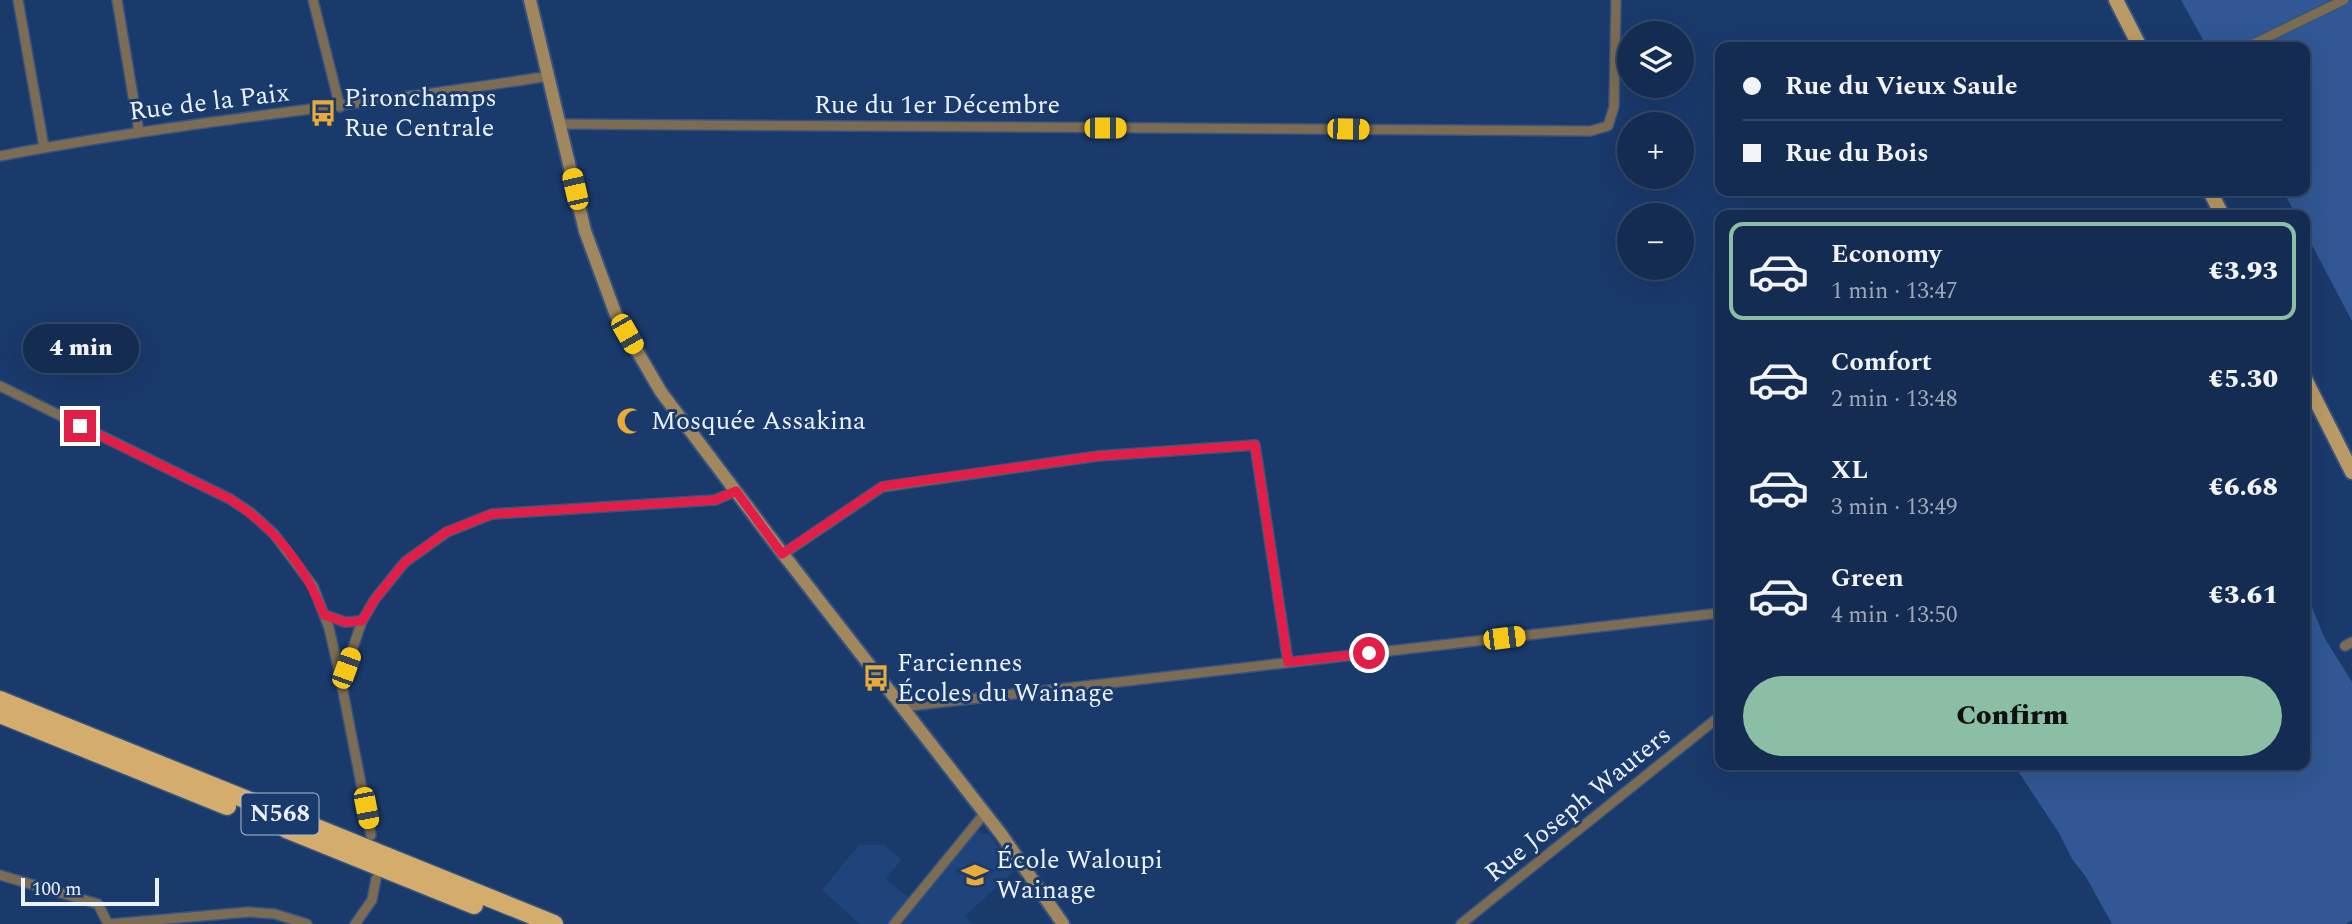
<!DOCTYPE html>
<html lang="en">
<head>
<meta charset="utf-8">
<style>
  :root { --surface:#142c51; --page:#1d3458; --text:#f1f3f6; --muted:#9da7b7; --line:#334868; --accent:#8abfa5 }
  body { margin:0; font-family:Spectral,serif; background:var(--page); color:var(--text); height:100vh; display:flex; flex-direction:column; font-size:26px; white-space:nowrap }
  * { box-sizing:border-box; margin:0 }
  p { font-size:23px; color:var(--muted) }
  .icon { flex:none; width:38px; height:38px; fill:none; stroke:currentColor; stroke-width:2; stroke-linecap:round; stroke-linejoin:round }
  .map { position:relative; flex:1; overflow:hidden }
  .side { position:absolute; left:1715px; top:210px; width:595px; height:560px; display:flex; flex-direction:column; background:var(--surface); border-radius:14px; box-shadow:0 7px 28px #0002,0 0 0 2px var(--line) }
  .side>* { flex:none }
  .banner { position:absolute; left:1715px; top:42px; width:595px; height:154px; border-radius:14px; box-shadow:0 7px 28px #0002,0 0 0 2px var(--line); display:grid; align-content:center; height:154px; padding:0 28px; background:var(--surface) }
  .tools { position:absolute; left:1617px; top:21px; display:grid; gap:14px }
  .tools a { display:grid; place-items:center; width:77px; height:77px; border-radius:50%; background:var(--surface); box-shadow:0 7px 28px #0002,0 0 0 2px var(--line); font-size:35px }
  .scale { position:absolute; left:21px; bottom:18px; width:138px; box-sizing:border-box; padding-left:7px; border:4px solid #eaf2fe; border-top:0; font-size:19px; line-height:24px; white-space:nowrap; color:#eaf2fe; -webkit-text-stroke:5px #1a3a6c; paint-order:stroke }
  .end { position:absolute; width:32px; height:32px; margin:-16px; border:9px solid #e11d48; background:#fff; box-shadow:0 0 0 4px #fff }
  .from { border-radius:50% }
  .bubble { position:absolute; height:49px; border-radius:24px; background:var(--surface); box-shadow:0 7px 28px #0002,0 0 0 2px var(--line); font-size:23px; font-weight:800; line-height:49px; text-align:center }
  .car { position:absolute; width:21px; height:42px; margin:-21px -10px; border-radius:9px; box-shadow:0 0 5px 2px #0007; background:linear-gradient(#f5c518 24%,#345 0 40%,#f5c518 0 76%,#345 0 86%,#f5c518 0) }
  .banner b { display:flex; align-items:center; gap:24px; height:66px; font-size:26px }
  .banner b+b { border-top:2px solid var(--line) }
  .banner i { width:18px; height:18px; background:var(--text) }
  ul { padding:12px 0 0; list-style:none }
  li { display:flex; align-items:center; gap:21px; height:98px; margin:0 14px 10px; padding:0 14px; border:4px solid transparent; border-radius:14px }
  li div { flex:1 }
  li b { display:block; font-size:26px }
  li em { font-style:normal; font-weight:800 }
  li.current { border-color:var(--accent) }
  li>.icon { width:63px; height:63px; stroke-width:1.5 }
  .cta { display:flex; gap:14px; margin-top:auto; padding:14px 28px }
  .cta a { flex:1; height:80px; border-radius:42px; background:var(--accent); color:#111; font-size:28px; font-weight:800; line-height:80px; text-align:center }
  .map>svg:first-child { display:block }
</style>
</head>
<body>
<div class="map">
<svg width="2352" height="924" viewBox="0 0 2352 924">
  <rect width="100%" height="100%" fill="#1a3a6c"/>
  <path fill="#1f447c" d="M974,832L989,834L1014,871L965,916L972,924H860L822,890L859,845H885L901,860L886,879L917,905Z"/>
  <g fill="#315894">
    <path d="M2181,0H2352V321L2305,232V215H2296L2283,191H2305V47H2207Z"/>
    <path d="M2305,569L2309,581L2312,607L2324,637L2352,682V920L2346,924H2112L2086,877L2072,859L2059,833L2014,765H2305Z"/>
  </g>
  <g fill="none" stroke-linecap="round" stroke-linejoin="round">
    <defs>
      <g id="street">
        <path d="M18,0L44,147"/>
        <path d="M117,0L139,132"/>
        <path d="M313,0L340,107"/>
        <path d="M2247,47L2344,0"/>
        <path d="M559,124L1590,131L1608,126L1614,107L1616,0"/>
        <path d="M0,156C182,121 366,105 549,76"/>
        <path d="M0,386L230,499L251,513L274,534L313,586L329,628L340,676L371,835"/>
        <path d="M783,554L882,487L1098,456L1255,445L1288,662"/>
        <path d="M325,615L345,622L362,621"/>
        <path d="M2345,646L2352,642"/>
        <path d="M340,676L346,668L362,621L375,599L405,562L447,532L492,514L715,500L736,491"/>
        <path d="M901,707L1720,613"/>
        <path d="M0,875L98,904L108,924"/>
        <path d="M110,924L248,912L275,914L307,924"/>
        <path d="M355,924L372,900L376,879"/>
        <path d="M894,924L984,814"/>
        <path d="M1461,924L1720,716"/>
      </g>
      <path id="secondary" d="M530,0L585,231L616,315L661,392L783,554L1001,834L1063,924"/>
      <g id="primary">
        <path d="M2116,0L2140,47"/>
        <path d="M2210,191L2222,215"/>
        <path d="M2305,379L2352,472"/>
      </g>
      <g id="highway">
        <path d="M0,700L554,924"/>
        <path d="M0,714L227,806"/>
        <path d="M286,829L474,905"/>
      </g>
    </defs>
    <use href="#street" stroke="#375480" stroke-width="12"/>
    <use href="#secondary" stroke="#375480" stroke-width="16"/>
    <use href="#primary" stroke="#375480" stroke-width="18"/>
    <use href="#highway" stroke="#375480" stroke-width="21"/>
    <use href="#street" stroke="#7c6c53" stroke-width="9"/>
    <use href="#secondary" stroke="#a0875e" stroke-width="12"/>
    <use href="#primary" stroke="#bb9b65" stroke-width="14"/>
    <use href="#highway" stroke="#d4ad6c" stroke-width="18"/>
  </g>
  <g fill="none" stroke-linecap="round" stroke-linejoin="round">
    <path stroke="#e11d48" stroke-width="9" d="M80,426L230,499C276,529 305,565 324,615L345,622L362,621L375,599L405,562L446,532L492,514L715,500L736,491L782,554L883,486L1098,456L1255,445L1288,662L1369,653"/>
  </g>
  <defs>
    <symbol id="bus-bare" viewBox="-9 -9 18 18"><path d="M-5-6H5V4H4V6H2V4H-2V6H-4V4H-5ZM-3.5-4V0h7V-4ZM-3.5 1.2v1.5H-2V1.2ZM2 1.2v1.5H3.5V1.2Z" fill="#e8ab37" stroke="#1a3a6c" stroke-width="2.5" paint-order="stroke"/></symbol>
    <symbol id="mosque-bare" viewBox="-9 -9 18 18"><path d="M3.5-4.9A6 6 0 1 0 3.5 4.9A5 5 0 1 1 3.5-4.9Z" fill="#e8ab37" stroke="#1a3a6c" stroke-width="2.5" paint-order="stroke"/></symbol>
    <symbol id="school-bare" viewBox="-9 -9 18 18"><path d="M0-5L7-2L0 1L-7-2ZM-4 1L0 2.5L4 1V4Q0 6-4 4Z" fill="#e8ab37" stroke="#1a3a6c" stroke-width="2.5" paint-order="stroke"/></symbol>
  </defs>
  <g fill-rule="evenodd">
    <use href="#bus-bare" x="304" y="94" width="38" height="38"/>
    <use href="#mosque-bare" x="611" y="402" width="38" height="38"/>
    <use href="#bus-bare" x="857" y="659" width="38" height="38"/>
    <use href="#school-bare" x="956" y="856" width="38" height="38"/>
  </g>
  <g text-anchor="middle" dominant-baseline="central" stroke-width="6" stroke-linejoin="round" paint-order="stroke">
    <rect fill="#1a3a6c" stroke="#acbbd2" stroke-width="2" x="241.5" y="793.5" width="77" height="41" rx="5"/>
    <g font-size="24" font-weight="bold" fill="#eaf2fe">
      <text x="280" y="814">N568</text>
    </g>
    <g font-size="26" fill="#eaf2fe" stroke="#1a3a6c" text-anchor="start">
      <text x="344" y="98">Pironchamps<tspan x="344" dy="30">Rue Centrale</tspan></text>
      <text x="651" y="421">Mosquée Assakina</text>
      <text x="897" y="663">Farciennes<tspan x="897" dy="30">Écoles du Wainage</tspan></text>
      <text x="996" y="860">École Waloupi<tspan x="996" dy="30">Wainage</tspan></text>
    </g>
    <g font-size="26" fill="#eaf2fe" stroke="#1a3a6c">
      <text transform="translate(209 102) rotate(-7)">Rue de la Paix</text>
      <text x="937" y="105">Rue du 1er Décembre</text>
      <text transform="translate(1578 804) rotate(-39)">Rue Joseph Wauters</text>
    </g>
  </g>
</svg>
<div class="tools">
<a><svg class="icon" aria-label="layers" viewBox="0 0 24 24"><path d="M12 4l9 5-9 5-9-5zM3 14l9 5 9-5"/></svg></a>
<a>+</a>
<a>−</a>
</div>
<div class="scale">100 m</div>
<i class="end from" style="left:1369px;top:653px"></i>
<i class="end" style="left:80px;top:426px"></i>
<div class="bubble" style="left:23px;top:324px;width:116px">4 min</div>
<i class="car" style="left:1105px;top:128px;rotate:90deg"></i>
<i class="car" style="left:1348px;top:129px;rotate:91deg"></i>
<i class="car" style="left:575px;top:189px;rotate:347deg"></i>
<i class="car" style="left:627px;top:334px;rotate:150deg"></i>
<i class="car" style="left:1504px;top:638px;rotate:83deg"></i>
<i class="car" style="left:346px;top:668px;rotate:20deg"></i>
<i class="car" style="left:366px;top:808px;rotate:169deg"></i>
<div class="banner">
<b><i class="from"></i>Rue du Vieux Saule</b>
<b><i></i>Rue du Bois</b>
</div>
<section class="side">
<ul>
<li class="current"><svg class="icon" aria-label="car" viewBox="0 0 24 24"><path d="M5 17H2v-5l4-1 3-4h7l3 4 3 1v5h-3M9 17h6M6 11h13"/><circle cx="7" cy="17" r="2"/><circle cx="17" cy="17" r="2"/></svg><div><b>Economy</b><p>1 min · 13:47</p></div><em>€3.93</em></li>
<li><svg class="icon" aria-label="car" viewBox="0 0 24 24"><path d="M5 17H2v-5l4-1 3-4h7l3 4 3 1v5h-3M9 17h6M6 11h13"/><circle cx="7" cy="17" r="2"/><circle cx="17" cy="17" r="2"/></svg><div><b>Comfort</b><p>2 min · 13:48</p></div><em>€5.30</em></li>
<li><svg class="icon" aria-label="car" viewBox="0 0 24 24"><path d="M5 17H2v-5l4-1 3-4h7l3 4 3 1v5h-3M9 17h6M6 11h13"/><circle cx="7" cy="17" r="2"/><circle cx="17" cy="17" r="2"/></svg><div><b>XL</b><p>3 min · 13:49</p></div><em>€6.68</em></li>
<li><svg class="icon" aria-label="car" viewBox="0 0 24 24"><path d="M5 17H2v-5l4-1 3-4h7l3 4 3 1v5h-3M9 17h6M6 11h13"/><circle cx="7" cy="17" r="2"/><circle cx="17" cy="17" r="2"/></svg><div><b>Green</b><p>4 min · 13:50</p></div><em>€3.61</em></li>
</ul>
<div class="cta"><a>Confirm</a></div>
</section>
</div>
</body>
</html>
